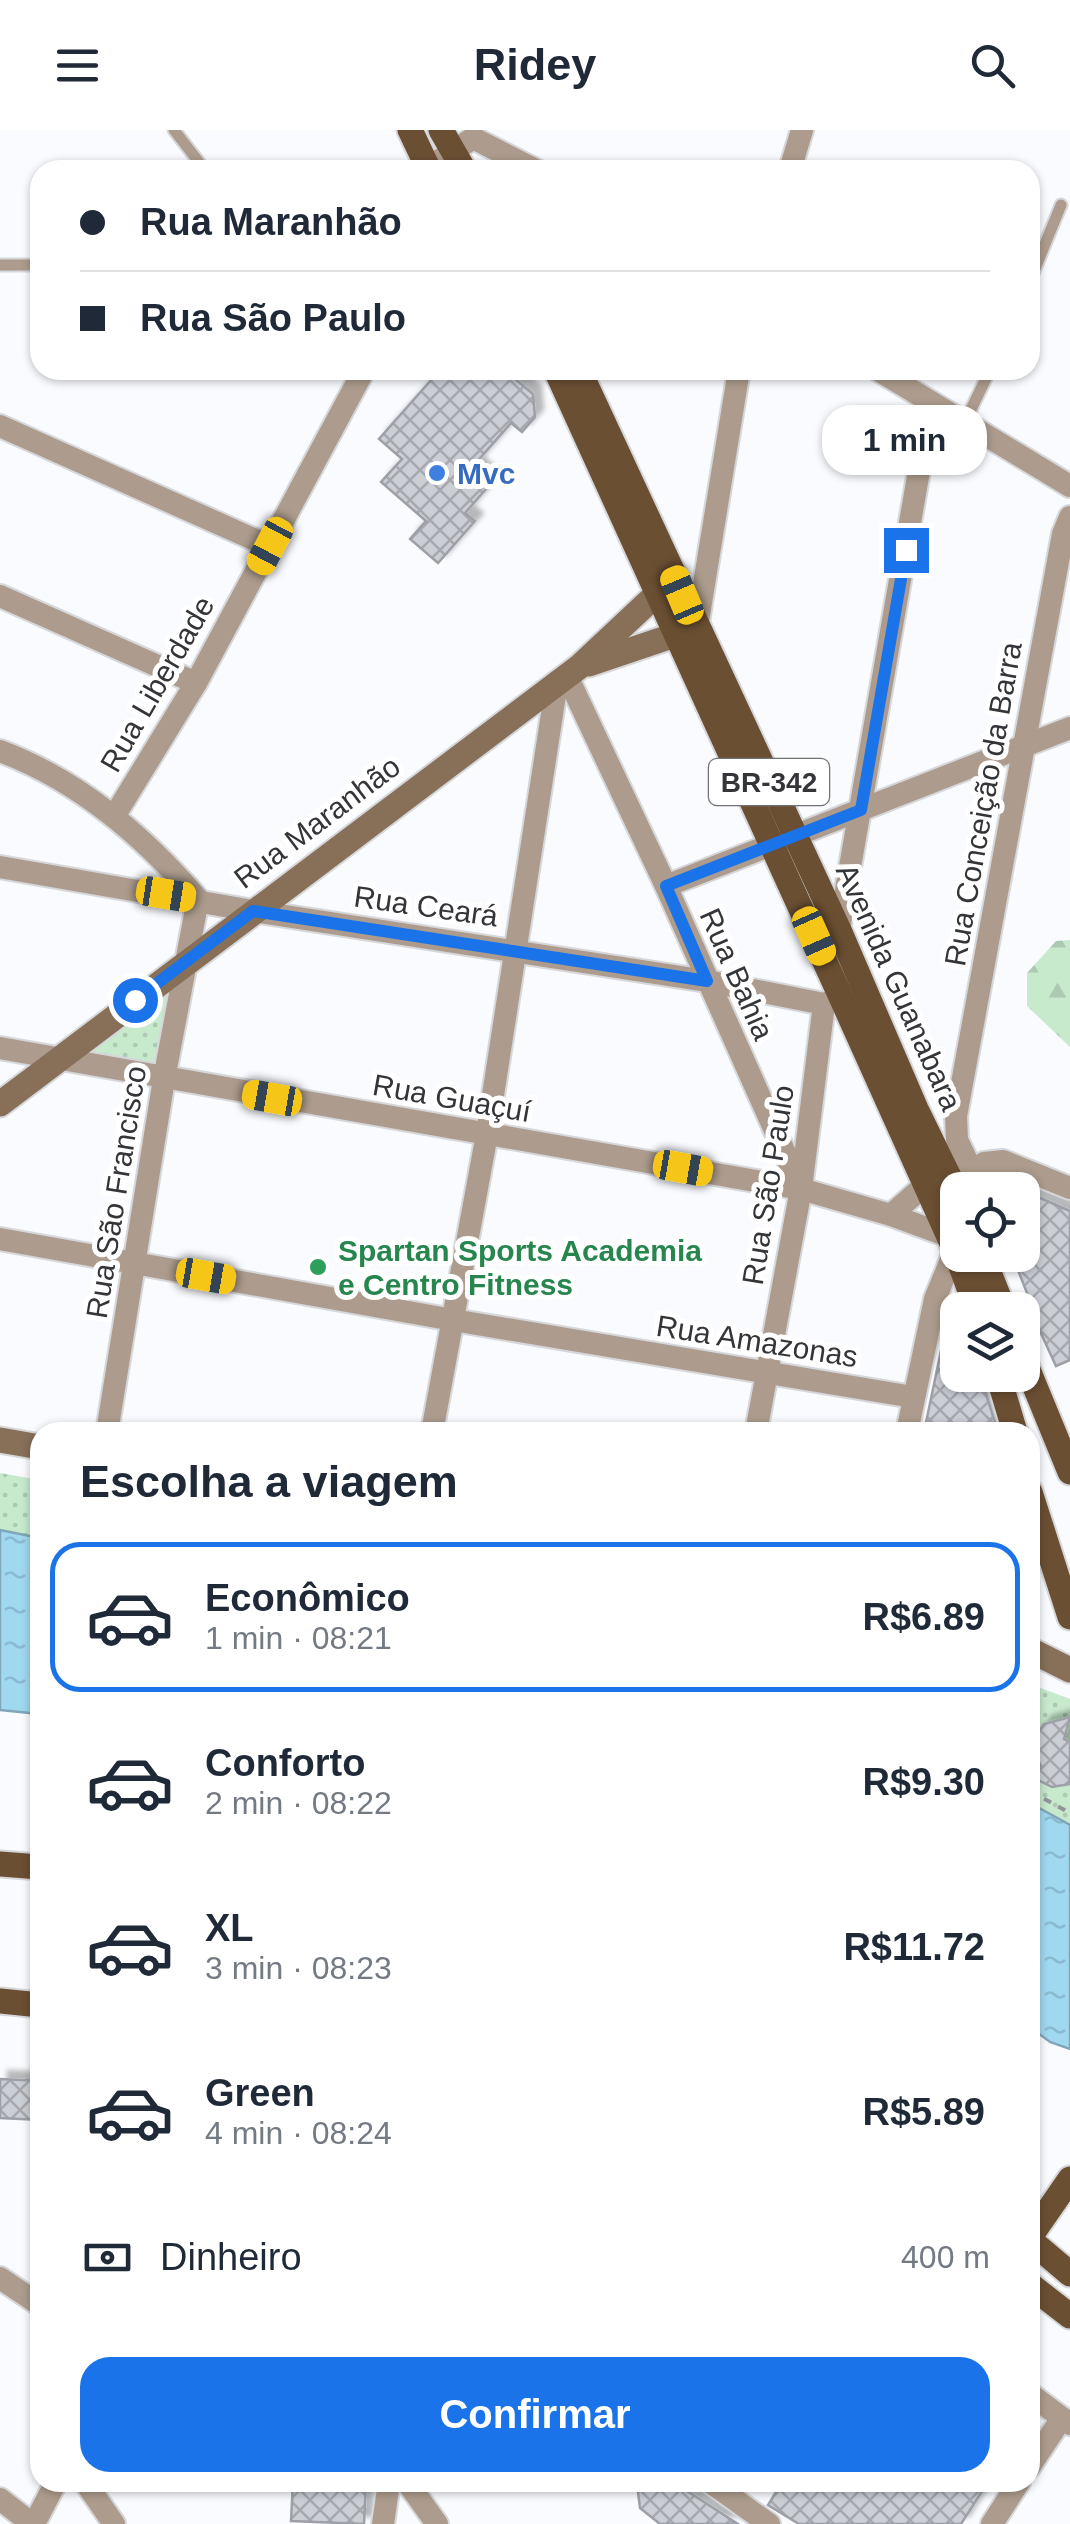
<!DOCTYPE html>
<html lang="pt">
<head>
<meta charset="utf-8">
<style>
  :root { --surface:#fff; --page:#f6f6f7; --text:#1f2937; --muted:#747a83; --line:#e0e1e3; --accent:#1a73e8 }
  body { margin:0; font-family:Helvetica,sans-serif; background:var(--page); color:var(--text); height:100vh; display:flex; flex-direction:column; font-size:38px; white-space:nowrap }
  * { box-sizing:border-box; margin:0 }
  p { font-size:32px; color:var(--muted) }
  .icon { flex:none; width:55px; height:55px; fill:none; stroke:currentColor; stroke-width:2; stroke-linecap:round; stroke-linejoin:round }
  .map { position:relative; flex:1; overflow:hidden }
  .panel { position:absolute; left:30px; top:1292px; width:1010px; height:1070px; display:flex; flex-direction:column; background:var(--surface); border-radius:30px; box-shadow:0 2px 8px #0004 }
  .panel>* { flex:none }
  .hud { position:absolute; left:30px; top:30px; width:1010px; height:220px; border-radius:30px; box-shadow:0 2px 8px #0004; display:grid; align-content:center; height:220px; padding:0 50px; background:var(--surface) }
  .tools { position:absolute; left:940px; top:1042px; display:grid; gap:20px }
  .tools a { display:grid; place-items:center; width:100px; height:100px; border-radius:20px; background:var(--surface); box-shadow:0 2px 8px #0004; font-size:50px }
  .end { position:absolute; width:45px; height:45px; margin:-22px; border:12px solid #1a73e8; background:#fff; box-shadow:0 0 0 5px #fff }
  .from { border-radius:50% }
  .bubble { position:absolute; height:70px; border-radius:30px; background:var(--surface); box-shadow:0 2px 8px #0004; font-size:32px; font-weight:700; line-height:70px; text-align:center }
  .car { position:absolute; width:30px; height:60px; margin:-30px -15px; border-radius:12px; box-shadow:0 0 8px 2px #0007; background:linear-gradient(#f5c518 24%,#345 0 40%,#f5c518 0 76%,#345 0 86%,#f5c518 0) }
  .hud b { display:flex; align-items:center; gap:35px; height:95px; font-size:38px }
  .hud b+b { border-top:2px solid var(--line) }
  .hud i { width:25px; height:25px; background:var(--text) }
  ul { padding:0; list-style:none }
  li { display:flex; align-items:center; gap:30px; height:150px; margin:0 20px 15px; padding:0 30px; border:5px solid transparent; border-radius:30px }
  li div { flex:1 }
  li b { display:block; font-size:38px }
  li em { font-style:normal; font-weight:700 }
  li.selected { border-color:var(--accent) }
  li>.icon { width:90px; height:90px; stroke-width:1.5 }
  h2 { padding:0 50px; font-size:45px; line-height:120px }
  .pay { display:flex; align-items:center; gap:25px; height:110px; padding:0 50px; font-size:38px }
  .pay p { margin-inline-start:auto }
  .action { display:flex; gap:20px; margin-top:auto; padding:20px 50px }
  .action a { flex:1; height:115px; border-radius:30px; background:var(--accent); color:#fff; font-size:40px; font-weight:700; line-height:115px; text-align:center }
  header { display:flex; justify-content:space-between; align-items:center; height:130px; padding:0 50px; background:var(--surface); font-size:45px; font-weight:700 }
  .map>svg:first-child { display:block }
</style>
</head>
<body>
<header><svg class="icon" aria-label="menu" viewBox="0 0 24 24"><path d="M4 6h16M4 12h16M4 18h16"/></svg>Ridey<svg class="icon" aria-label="search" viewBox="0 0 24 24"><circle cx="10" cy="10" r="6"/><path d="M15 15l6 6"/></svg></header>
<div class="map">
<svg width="1070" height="2394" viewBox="0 0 1070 2394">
  <defs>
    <pattern id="green-dots" width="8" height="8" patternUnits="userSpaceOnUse" patternTransform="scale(2.5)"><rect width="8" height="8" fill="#c7eacd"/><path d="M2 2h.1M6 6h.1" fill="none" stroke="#acc9b1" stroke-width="1.8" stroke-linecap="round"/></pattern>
    <pattern id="forest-firs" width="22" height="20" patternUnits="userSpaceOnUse" patternTransform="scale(2.5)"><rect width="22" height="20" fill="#c7eacd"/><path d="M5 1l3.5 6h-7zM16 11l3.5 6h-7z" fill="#acc9b1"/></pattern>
    <pattern id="water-ripples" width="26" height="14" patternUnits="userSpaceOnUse" patternTransform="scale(2.5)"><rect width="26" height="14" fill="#a0d8f0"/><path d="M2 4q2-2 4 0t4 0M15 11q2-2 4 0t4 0" fill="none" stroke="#8abacf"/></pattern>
    <pattern id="building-cross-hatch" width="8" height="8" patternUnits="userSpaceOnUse" patternTransform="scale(2.5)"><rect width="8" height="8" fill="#cbced5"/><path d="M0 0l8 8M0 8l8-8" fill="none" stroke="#a6a8ae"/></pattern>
    <filter id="shadow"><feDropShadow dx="8" dy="-8" stdDeviation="2.5" flood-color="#0004"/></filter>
  </defs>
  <rect width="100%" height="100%" fill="#fafbfe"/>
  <g fill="url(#green-dots)">
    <path d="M172,855L153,937L85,922Z"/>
    <path d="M0,1343L40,1350V1408L0,1400Z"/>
    <path d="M1030,1554L1070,1569V1695L1030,1673Z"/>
  </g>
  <path fill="url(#forest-firs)" d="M1070,810V917L1027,876V843L1056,811Z"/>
  <g fill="url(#water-ripples)" stroke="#80a7b9" stroke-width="2.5">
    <path d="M0,1400L40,1408V1584L0,1580Z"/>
    <path d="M1030,1673L1070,1695V1919L1050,1912L1030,1897Z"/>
  </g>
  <g fill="url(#building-cross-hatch)" stroke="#9da0a7" stroke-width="2.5" filter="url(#shadow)">
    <path d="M440,240H504L533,264L535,287L522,302L511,293L475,334L493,351L465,383L475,391L438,433L410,409L426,391L381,352L402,329L379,309Z"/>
    <path d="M1022,1060L1070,1081V1230L1056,1236L1028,1175L1031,1173L1012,1125H1022Z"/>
    <path d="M952,1168L956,1169L958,1174V1245H980L998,1302H924Z"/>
    <path d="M1070,1587L1064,1609L1070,1612V1654L1052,1657L1034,1648L1041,1636L1033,1619V1610L1044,1594Z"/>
    <path d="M0,1949L40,1951V1990L0,1988Z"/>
    <path d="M293,2352H366L364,2394L291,2391Z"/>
    <path d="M646,2352H673L738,2394H660L640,2378L638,2362Z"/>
    <path d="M782,2352H821L834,2360L839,2352H988L961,2394H799L768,2375Z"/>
  </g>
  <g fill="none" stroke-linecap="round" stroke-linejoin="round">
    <defs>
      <g id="lane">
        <path d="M174,0L205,40"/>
        <path d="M0,135H40"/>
        <path d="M1030,151L1061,75"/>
        <path d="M965,292L990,240"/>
      </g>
      <g id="street">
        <path d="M428,38L473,8L536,40"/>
        <path d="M790,40L802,0"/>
        <path d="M878,240L1070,356"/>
        <path d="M0,296L269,416"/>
        <path d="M0,466L196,553"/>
        <path d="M697,497L739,240"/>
        <path d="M567,546L666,756L801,1059"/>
        <path d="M0,621C80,651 143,706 198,769L164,949L107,1302"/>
        <path d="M115,685L196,553L364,240"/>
        <path d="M0,737L253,781L707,851L824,874L841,867"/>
        <path d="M666,756L1070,598"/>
        <path d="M839,800L931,272"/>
        <path d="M0,918L801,1059L891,1085L948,1106"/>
        <path d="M972,1041L957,1010L956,986L1063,404L1070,387"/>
        <path d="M960,1048L984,1033L1003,1031L1070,1058"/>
        <path d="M891,1085L925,1055"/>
        <path d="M0,1109L453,1190L913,1267"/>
        <path d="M432,1302L487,1004L557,552"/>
        <path d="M756,1302L801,1059L824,874"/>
        <path d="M907,1302L935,1169L955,1120"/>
        <path d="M0,2148L40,2175"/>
        <path d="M1030,2264L1070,2294"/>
        <path d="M1030,2336L1062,2288"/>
        <path d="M85,2352L114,2394"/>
        <path d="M407,2352L437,2394"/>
        <path d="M710,2352L769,2394"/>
        <path d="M0,2369L32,2394"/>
        <path d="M34,2394L56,2352"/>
        <path d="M383,2394L389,2352"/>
        <path d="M992,2394L1019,2352"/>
      </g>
      <g id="secondary">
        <path d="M589,534L678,504"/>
        <path d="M0,974L579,537L659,462"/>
        <path d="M0,1310L40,1317"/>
        <path d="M1030,1520L1070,1540"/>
      </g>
      <g id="primary">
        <path d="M410,0L429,40"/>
        <path d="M441,0L464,40"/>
        <path d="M556,240L841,867L955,1120L977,1180"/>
        <path d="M579,240L839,800L916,979L958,1065"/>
        <path d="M982,1125L1004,1180"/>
        <path d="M1022,1225L1070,1342"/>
        <path d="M998,1245L1015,1302"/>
        <path d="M1030,1362L1070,1487"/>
        <path d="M0,1734L40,1737"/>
        <path d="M0,1871L40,1875"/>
        <path d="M1030,2107L1070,2049"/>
        <path d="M1030,2110L1070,2144"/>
        <path d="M1030,2155L1070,2186"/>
      </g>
    </defs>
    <use href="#lane" stroke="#d6d7da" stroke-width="15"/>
    <use href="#street" stroke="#d6d7da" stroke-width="26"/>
    <use href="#secondary" stroke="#d6d7da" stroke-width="29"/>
    <use href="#primary" stroke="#d6d7da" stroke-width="29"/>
    <path stroke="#939497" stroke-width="4" stroke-dasharray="8 8" stroke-linecap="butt" d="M1030,1661L1070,1683"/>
    <use href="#lane" stroke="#ad9c8d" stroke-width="11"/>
    <use href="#street" stroke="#ad9c8d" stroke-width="22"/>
    <use href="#secondary" stroke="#876f58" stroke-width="25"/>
    <use href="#primary" stroke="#6b4f33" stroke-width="25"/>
  </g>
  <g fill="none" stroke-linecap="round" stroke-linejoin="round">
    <path stroke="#1a73e8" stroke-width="12" d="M135,870L253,781L707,851L666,756L861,680L906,420"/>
  </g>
  <circle fill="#3f7fe0" stroke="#fff" stroke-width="4" cx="437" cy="343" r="10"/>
  <circle fill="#2e9e5b" stroke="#fff" stroke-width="4" cx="318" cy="1137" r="10"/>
  <g text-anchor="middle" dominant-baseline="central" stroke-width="10" stroke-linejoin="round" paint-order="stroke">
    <rect fill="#fff" stroke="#717274" stroke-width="2.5" x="709" y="629" width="120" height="46" rx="8"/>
    <g font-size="28" font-weight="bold" fill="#343538">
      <text x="769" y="652">BR-342</text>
    </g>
    <g font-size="30" font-weight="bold" fill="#366cbe" stroke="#fff" text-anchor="start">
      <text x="457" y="343">Mvc</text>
    </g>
    <g font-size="30" fill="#343538" stroke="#fff">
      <text transform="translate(157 554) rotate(-60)">Rua Liberdade</text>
      <text transform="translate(983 674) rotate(-80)">Rua Conceição da Barra</text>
      <text transform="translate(317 692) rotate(-37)">Rua Maranhão</text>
      <text transform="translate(426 776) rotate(8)">Rua Ceará</text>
      <text transform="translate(737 844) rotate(66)">Rua Bahia</text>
      <text transform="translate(899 857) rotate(66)">Avenida Guanabara</text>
      <text transform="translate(452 968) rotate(10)">Rua Guaçuí</text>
      <text transform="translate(768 1055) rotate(-81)">Rua São Paulo</text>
      <text transform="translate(116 1062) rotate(-81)">Rua São Francisco</text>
      <text transform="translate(757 1211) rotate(9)">Rua Amazonas</text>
    </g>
    <g font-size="30" font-weight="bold" fill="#27864d" stroke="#fff" text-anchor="start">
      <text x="338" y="1120">Spartan Sports Academia<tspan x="338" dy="34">e Centro Fitness</tspan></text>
    </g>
  </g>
</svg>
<div class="tools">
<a><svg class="icon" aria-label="locate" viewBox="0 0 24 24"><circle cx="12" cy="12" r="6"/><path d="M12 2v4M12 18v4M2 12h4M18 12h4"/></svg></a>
<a><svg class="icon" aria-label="layers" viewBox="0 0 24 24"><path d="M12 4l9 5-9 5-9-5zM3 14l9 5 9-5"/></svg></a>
</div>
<i class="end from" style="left:135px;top:870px"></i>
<i class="end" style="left:906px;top:420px"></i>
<div class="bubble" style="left:822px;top:275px;width:165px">1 min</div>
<i class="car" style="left:270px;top:416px;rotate:208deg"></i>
<i class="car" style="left:682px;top:465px;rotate:337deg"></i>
<i class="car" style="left:166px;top:764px;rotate:99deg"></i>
<i class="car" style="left:814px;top:806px;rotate:156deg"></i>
<i class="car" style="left:272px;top:968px;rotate:280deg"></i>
<i class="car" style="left:683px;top:1038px;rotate:100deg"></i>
<i class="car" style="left:206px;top:1146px;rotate:100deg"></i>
<div class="hud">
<b><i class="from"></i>Rua Maranhão</b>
<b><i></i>Rua São Paulo</b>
</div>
<section class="panel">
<h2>Escolha a viagem</h2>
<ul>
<li class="selected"><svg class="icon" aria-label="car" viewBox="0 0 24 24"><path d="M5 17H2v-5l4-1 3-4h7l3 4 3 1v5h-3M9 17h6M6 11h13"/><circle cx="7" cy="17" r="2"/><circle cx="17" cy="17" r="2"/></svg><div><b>Econômico</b><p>1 min · 08:21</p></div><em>R$6.89</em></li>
<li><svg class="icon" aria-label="car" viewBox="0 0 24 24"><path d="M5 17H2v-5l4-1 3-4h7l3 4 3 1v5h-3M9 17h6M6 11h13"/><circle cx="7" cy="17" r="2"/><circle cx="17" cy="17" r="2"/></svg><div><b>Conforto</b><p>2 min · 08:22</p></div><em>R$9.30</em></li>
<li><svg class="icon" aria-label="car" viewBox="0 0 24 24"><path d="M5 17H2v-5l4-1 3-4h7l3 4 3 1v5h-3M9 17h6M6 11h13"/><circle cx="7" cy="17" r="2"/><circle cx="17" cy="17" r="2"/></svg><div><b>XL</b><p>3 min · 08:23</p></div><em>R$11.72</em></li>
<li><svg class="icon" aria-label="car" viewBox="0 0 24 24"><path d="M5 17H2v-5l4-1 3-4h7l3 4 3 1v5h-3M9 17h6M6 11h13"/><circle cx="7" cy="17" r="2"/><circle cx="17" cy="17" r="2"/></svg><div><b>Green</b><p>4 min · 08:24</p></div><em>R$5.89</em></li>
</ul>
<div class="pay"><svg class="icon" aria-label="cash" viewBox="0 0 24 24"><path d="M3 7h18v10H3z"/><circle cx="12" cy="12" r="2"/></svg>Dinheiro<p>400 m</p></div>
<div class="action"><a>Confirmar</a></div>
</section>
</div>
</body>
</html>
